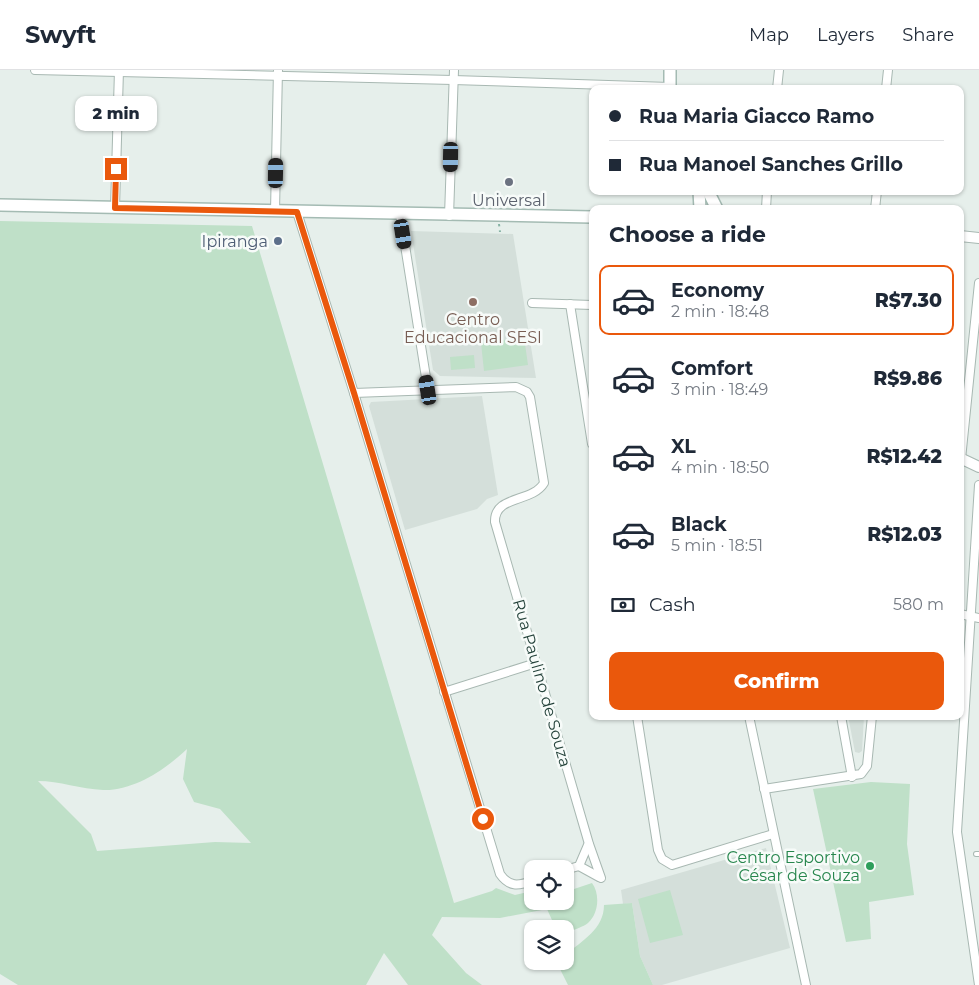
<!DOCTYPE html>
<html lang="en">
<head>
<meta charset="utf-8">
<style>
  :root { --surface:#fff; --page:#f2f2f3; --text:#1f2937; --muted:#747a83; --line:#e0e1e3; --accent:#ea580c }
  body { margin:0; font-family:Montserrat,sans-serif; background:var(--page); color:var(--text); height:100vh; display:flex; flex-direction:column; font-size:19px; white-space:nowrap }
  * { box-sizing:border-box; margin:0 }
  p { font-size:16px; color:var(--muted) }
  .icon { flex:none; width:28px; height:28px; fill:none; stroke:currentColor; stroke-width:2; stroke-linecap:round; stroke-linejoin:round }
  .map { position:relative; flex:1; overflow:hidden }
  .side { position:absolute; left:589px; top:135px; width:375px; height:515px; display:flex; flex-direction:column; background:var(--surface); border-radius:10px; box-shadow:0 1px 4px #0004 }
  .side>* { flex:none }
  .hud { position:absolute; left:589px; top:15px; width:375px; height:110px; border-radius:10px; box-shadow:0 1px 4px #0004; display:grid; align-content:center; height:110px; padding:0 20px; background:var(--surface) }
  .buttons { position:absolute; left:524px; top:790px; display:grid; gap:10px }
  .buttons a { display:grid; place-items:center; width:50px; height:50px; border-radius:10px; background:var(--surface); box-shadow:0 1px 4px #0004; font-size:25px }
  .end { position:absolute; width:22px; height:22px; margin:-11px; border:6px solid #ea580c; background:#fff; box-shadow:0 0 0 2px #fff }
  .from { border-radius:50% }
  .bubble { position:absolute; height:35px; border-radius:10px; background:var(--surface); box-shadow:0 1px 4px #0004; font-size:16px; font-weight:800; line-height:35px; text-align:center }
  .car { position:absolute; width:15px; height:30px; margin:-15px -8px; border-radius:6px; box-shadow:0 0 4px 1px #0007; background:linear-gradient(#222 24%,#8ab4d8 0 40%,#222 0 76%,#8ab4d8 0 86%,#222 0) }
  .hud b { display:flex; align-items:center; gap:18px; height:48px; font-size:19px }
  .hud b+b { border-top:1px solid var(--line) }
  .hud i { width:12px; height:12px; background:var(--text) }
  ul { padding:0; list-style:none }
  li { display:flex; align-items:center; gap:15px; height:70px; margin:0 10px 8px; padding:0 10px; border:2px solid transparent; border-radius:10px }
  li div { flex:1 }
  li b { display:block; font-size:19px }
  li em { font-style:normal; font-weight:800 }
  li.current { border-color:var(--accent) }
  li>.icon { width:45px; height:45px; stroke-width:1.5 }
  h2 { padding:0 20px; font-size:22px; line-height:60px }
  .pay { display:flex; align-items:center; gap:12px; height:55px; padding:0 20px; font-size:19px }
  .pay p { margin-inline-start:auto }
  .cta { display:flex; gap:10px; margin-top:auto; padding:10px 20px }
  .cta a { flex:1; height:58px; border-radius:10px; background:var(--accent); color:#fff; font-size:20px; font-weight:800; line-height:58px; text-align:center }
  header { display:flex; align-items:center; gap:30px; box-sizing:border-box; height:70px; padding:0 25px; background:var(--surface); border-bottom:1px solid var(--line) }
  header strong { font-size:24px }
  nav { display:flex; gap:28px; margin-inline-start:auto; font-size:18px }
  .map>svg:first-child { display:block }
</style>
</head>
<body>
<header>
<strong>Swyft</strong>
<nav><a>Map</a><a>Layers</a><a>Share</a></nav>
</header>
<div class="map">
<svg width="979" height="915" viewBox="0 0 979 915">
  <rect width="100%" height="100%" fill="#e6efeb"/>
  <g fill="#d4dfda">
    <path d="M411,161L513,164L536,308L440,306L433,300Z"/>
    <path d="M482,326L498,425L487,429L477,439L405,460L369,336L371,332Z"/>
    <path d="M848,646H864L862,681L859,683L855,682Z"/>
    <path d="M766,778L790,878L662,915H653L640,886L632,833L623,834L621,820Z"/>
  </g>
  <g fill="#bfe0c8" fill-rule="evenodd">
    <path d="M0,151L252,156L454,833L492,821L496,818L515,825L532,821V831H565V822L592,813C600,824 599,843 588,853C583,857 575,859 569,862L571,868L565,874V859H556L547,839L500,848L442,847L432,865L466,903L482,915H408L384,883L366,915H18L0,904ZM187,679L183,709L194,732L220,739L251,773L215,772L97,781L91,764L38,711C59,711 81,719 103,720C134,721 166,699 187,679Z"/>
    <path d="M524,267L528,295L484,301L481,273Z"/>
    <path d="M474,285L475,298L451,300L450,287Z"/>
    <path d="M871,712L910,714L907,774L914,825L869,832L871,869L846,872L813,719Z"/>
    <path d="M670,820L683,865L650,873L638,829Z"/>
    <path d="M632,833L640,886L653,915H568L560,899L559,891H565V885C582,871 604,859 604,835Z"/>
  </g>
  <g fill="none" stroke-linecap="round" stroke-linejoin="round">
    <defs>
      <path id="service" d="M976,784H979"/>
      <g id="minor">
        <path d="M35,0L453,10L670,17"/>
        <path d="M777,19L779,0"/>
        <path d="M886,19L888,0"/>
        <path d="M115,138L119,0"/>
        <path d="M766,139L767,121"/>
        <path d="M875,139L877,121"/>
        <path d="M275,141L278,0"/>
        <path d="M297,142L354,323L500,804C509,817 518,816 532,811"/>
        <path d="M400,144L428,320"/>
        <path d="M449,146L454,0"/>
        <path d="M532,233L592,235"/>
        <path d="M570,234L592,374"/>
        <path d="M354,323L516,317L527,322L530,327L544,413C532,433 494,425 495,452L589,774L601,808"/>
        <path d="M961,389L979,213"/>
        <path d="M960,544L979,548"/>
        <path d="M444,622L536,593"/>
        <path d="M637,646L658,780L662,789L672,795L773,764"/>
        <path d="M749,646L806,915"/>
        <path d="M841,646L852,707"/>
        <path d="M764,719L861,704L867,696L872,646"/>
        <path d="M579,796L599,807"/>
        <path d="M565,800L579,796L588,775"/>
        <path d="M979,915L957,762L979,415"/>
      </g>
      <g id="tertiary">
        <path d="M960,166L979,168"/>
        <path d="M960,388L979,397"/>
      </g>
      <g id="secondary">
        <path d="M670,0V19"/>
        <path d="M699,121L700,139"/>
        <path d="M708,121L717,139"/>
        <path d="M0,135L592,147"/>
      </g>
    </defs>
    <use href="#service" stroke="#a8b8b2" stroke-width="6"/>
    <use href="#minor" stroke="#a8b8b2" stroke-width="10"/>
    <use href="#tertiary" stroke="#a8b8b2" stroke-width="12"/>
    <use href="#secondary" stroke="#a4bbb3" stroke-width="14"/>
    <path stroke="#86b3a5" stroke-width="2" stroke-dasharray="2.5 4" stroke-linecap="butt" d="M499,154L500,162"/>
    <use href="#service" stroke="#fff" stroke-width="4"/>
    <use href="#minor" stroke="#fff" stroke-width="8"/>
    <use href="#tertiary" stroke="#fff" stroke-width="10"/>
    <use href="#secondary" stroke="#fff" stroke-width="11"/>
  </g>
  <g fill="none" stroke-linecap="round" stroke-linejoin="round">
    <path stroke="#ea580c" stroke-width="6" d="M116,99L115,138L297,142L354,323L483,749"/>
  </g>
  <circle fill="#6b7280" stroke="#f7fbf9" stroke-width="2" cx="509" cy="112" r="5"/>
  <circle fill="#5c6f8a" stroke="#f7fbf9" stroke-width="2" cx="278" cy="171" r="5"/>
  <circle fill="#8d6e63" stroke="#f7fbf9" stroke-width="2" cx="473" cy="232" r="5"/>
  <circle fill="#2e9e5b" stroke="#f7fbf9" stroke-width="2" cx="870" cy="796" r="5"/>
  <g text-anchor="middle" dominant-baseline="central" stroke-width="5" stroke-linejoin="round" paint-order="stroke">
    <g font-size="16" fill="#5b616d" stroke="#f7fbf9">
      <text x="509" y="130">Universal</text>
    </g>
    <g font-size="16" fill="#4e5e75" stroke="#f7fbf9" text-anchor="end">
      <text x="268" y="171">Ipiranga</text>
    </g>
    <g font-size="16" fill="#785e54" stroke="#f7fbf9">
      <text x="473" y="249">Centro<tspan x="473" dy="18">Educacional SESI</tspan></text>
    </g>
    <g font-size="16" fill="#24423a" stroke="#f7fbf9">
      <text transform="translate(542 613) rotate(74)">Rua Paulino de Souza</text>
    </g>
    <g font-size="16" fill="#27864d" stroke="#f7fbf9" text-anchor="end">
      <text x="860" y="787">Centro Esportivo<tspan x="860" dy="18">César de Souza</tspan></text>
    </g>
  </g>
</svg>
<div class="buttons">
<a><svg class="icon" aria-label="locate" viewBox="0 0 24 24"><circle cx="12" cy="12" r="6"/><path d="M12 2v4M12 18v4M2 12h4M18 12h4"/></svg></a>
<a><svg class="icon" aria-label="layers" viewBox="0 0 24 24"><path d="M12 4l9 5-9 5-9-5zM3 14l9 5 9-5"/></svg></a>
</div>
<i class="end from" style="left:483px;top:749px"></i>
<i class="end" style="left:116px;top:99px"></i>
<div class="bubble" style="left:75px;top:26px;width:82px">2 min</div>
<i class="car" style="left:451px;top:87px;rotate:181deg"></i>
<i class="car" style="left:276px;top:103px;rotate:1deg"></i>
<i class="car" style="left:403px;top:164px;rotate:171deg"></i>
<i class="car" style="left:428px;top:320px;rotate:351deg"></i>
<div class="hud">
<b><i class="from"></i>Rua Maria Giacco Ramo</b>
<b><i></i>Rua Manoel Sanches Grillo</b>
</div>
<section class="side">
<h2>Choose a ride</h2>
<ul>
<li class="current"><svg class="icon" aria-label="car" viewBox="0 0 24 24"><path d="M5 17H2v-5l4-1 3-4h7l3 4 3 1v5h-3M9 17h6M6 11h13"/><circle cx="7" cy="17" r="2"/><circle cx="17" cy="17" r="2"/></svg><div><b>Economy</b><p>2 min · 18:48</p></div><em>R$7.30</em></li>
<li><svg class="icon" aria-label="car" viewBox="0 0 24 24"><path d="M5 17H2v-5l4-1 3-4h7l3 4 3 1v5h-3M9 17h6M6 11h13"/><circle cx="7" cy="17" r="2"/><circle cx="17" cy="17" r="2"/></svg><div><b>Comfort</b><p>3 min · 18:49</p></div><em>R$9.86</em></li>
<li><svg class="icon" aria-label="car" viewBox="0 0 24 24"><path d="M5 17H2v-5l4-1 3-4h7l3 4 3 1v5h-3M9 17h6M6 11h13"/><circle cx="7" cy="17" r="2"/><circle cx="17" cy="17" r="2"/></svg><div><b>XL</b><p>4 min · 18:50</p></div><em>R$12.42</em></li>
<li><svg class="icon" aria-label="car" viewBox="0 0 24 24"><path d="M5 17H2v-5l4-1 3-4h7l3 4 3 1v5h-3M9 17h6M6 11h13"/><circle cx="7" cy="17" r="2"/><circle cx="17" cy="17" r="2"/></svg><div><b>Black</b><p>5 min · 18:51</p></div><em>R$12.03</em></li>
</ul>
<div class="pay"><svg class="icon" aria-label="cash" viewBox="0 0 24 24"><path d="M3 7h18v10H3z"/><circle cx="12" cy="12" r="2"/></svg>Cash<p>580 m</p></div>
<div class="cta"><a>Confirm</a></div>
</section>
</div>
</body>
</html>
